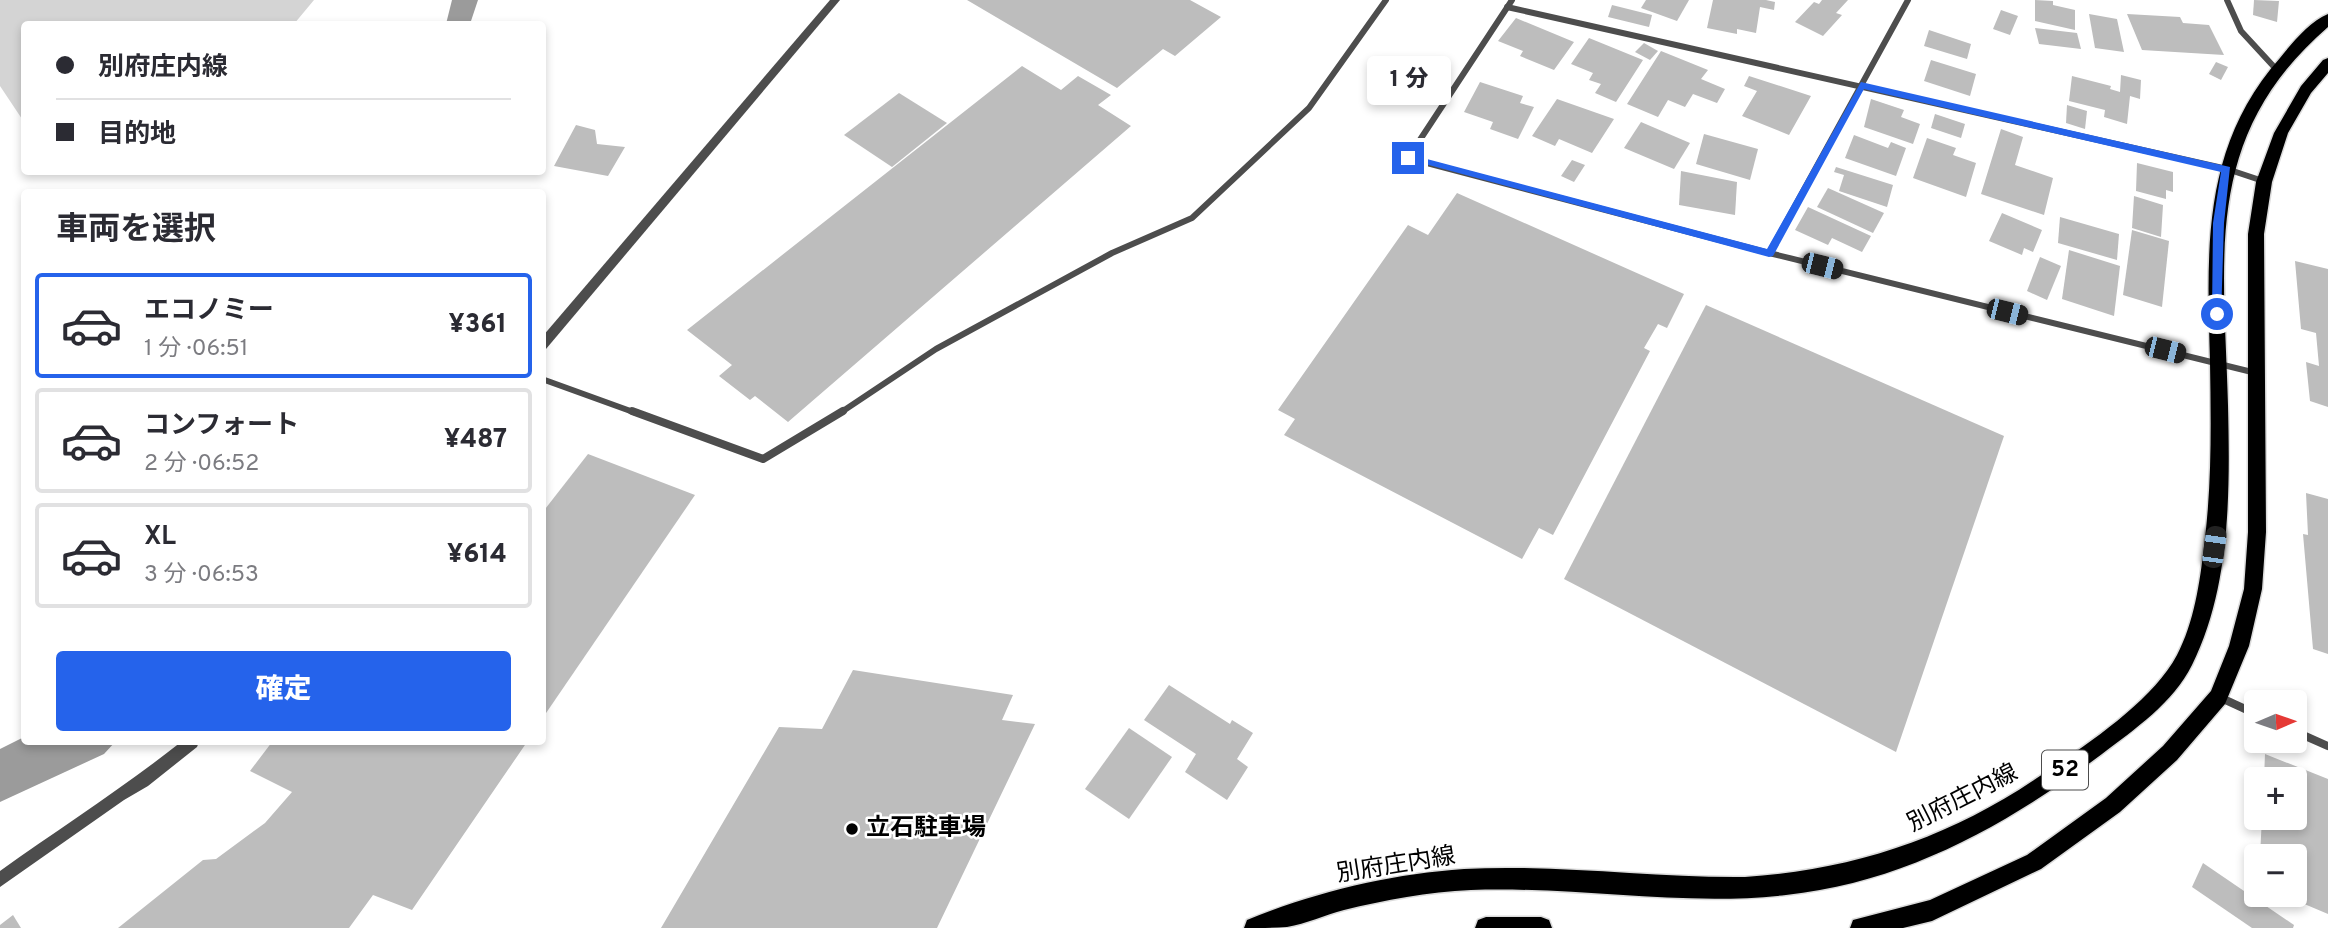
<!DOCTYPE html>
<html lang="ja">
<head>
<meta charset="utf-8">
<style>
  :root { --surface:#fff; --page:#f2f2f3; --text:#2b2b33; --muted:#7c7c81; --line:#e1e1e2; --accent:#2563eb }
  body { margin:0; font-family:Overpass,"Noto Sans JP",sans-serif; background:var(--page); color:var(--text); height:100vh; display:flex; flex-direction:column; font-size:26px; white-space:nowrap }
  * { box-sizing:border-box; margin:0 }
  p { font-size:23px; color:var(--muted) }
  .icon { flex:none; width:38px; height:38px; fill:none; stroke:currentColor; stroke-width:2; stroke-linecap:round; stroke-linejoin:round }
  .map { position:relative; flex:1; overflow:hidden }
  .details { position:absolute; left:21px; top:189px; width:525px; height:556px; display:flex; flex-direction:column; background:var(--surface); border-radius:7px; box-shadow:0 4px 10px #0003 }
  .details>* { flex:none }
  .hud { position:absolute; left:21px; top:21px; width:525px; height:154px; border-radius:7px; box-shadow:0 4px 10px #0003; display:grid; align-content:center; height:154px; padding:0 35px; background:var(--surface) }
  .needle { width:46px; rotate:88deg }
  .buttons { position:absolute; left:2244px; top:690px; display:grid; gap:14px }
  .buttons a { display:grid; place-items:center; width:63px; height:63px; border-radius:7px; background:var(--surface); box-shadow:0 4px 10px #0003; font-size:35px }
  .end { position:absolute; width:32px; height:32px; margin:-16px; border:9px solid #2563eb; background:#fff; box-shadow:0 0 0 4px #fff }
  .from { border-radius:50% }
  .bubble { position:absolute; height:49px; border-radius:7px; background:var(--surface); box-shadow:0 4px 10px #0003; font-size:23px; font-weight:800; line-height:49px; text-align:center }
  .car { position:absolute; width:21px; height:42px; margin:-21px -10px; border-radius:9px; box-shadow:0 0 5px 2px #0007; background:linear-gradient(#222 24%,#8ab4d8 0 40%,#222 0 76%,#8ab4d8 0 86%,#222 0) }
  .hud b { display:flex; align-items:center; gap:24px; height:66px; font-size:26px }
  .hud b+b { border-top:2px solid var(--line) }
  .hud i { width:18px; height:18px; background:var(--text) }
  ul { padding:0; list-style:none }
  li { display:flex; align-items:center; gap:21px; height:105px; margin:0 14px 10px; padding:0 21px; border:4px solid var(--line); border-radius:7px }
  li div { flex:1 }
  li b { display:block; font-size:26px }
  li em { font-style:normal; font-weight:800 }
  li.active { border-color:var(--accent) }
  li>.icon { width:63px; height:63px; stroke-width:1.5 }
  h2 { padding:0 35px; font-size:32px; line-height:84px }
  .cta { display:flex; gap:14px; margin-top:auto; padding:14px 35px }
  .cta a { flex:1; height:80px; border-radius:7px; background:var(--accent); color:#fff; font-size:28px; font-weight:800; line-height:80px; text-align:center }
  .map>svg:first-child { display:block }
</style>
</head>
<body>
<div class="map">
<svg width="2328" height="928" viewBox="0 0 2328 928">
  <rect width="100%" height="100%" fill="#fff"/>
  <path fill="#d4d4d4" d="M0,0H314L294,24H24V122L0,86Z"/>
  <g fill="#9b9b9b">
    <path d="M452,0H478L470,24H446Z"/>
    <path d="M24,737V742H115L104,754L0,802V749Z"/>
  </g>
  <g fill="#bdbdbd">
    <path d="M967,0H1190L1221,17L1175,56L1163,49L1117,88Z"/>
    <path d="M1646,0H1689L1677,21L1641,8Z"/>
    <path d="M1713,0H1766L1775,2L1774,10L1760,7L1756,33L1737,29V34L1707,28Z"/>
    <path d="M1822,0H1848L1836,13L1842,15L1823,36L1795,22L1814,2L1819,4Z"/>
    <path d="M2035,0L2053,1V5L2075,10V30L2035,21Z"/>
    <path d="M2254,0L2279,1L2277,22L2253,15Z"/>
    <path d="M1612,5L1652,15L1649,27L1608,17Z"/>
    <path d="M2001,10L2018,16L2010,35L1993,29Z"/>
    <path d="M2089,14L2117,19L2124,52L2095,48Z"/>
    <path d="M2127,14L2180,17L2183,23L2209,25L2224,55L2142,50Z"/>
    <path d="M1516,18L1574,42L1554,70L1520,56L1523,51L1498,41Z"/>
    <path d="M2035,28L2077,33L2081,49L2039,44Z"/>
    <path d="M1929,30L1971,44L1967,59L1924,46Z"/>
    <path d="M1589,38L1643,60L1616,102L1595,93L1601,84L1589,80L1593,73L1571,64Z"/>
    <path d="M1644,43L1658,51L1650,60L1635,52Z"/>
    <path d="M1661,51L1708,70L1701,79L1725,89L1717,103L1693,94L1685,107L1668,100L1658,117L1627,104Z"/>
    <path d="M1931,60L1976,74L1970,96L1924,81Z"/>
    <path d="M2216,62L2228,67L2221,80L2209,74Z"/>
    <path d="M1022,66L1061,90L1078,76L1111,95L1098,105L1131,126L788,422L755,396L750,400L719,376L732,365L687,330Z"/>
    <path d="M2121,75L2141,80L2140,99L2130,96L2127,124L2104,117L2105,110L2069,101L2072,76L2111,86L2110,89L2120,92Z"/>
    <path d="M1749,76L1811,96L1789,135L1742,116L1757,91L1744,86Z"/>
    <path d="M1480,82L1523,96L1520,103L1534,107L1518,139L1490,129L1493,122L1464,112Z"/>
    <path d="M899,93L947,123L892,167L844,135Z"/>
    <path d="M1557,99L1614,119L1592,153L1559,139L1555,146L1532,136Z"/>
    <path d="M1871,99L1904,110L1901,117L1920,124L1913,144L1864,127Z"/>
    <path d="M2067,105L2087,111L2085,129L2066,123Z"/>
    <path d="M1935,114L1965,124L1961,138L1931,128Z"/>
    <path d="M1641,122L1690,143L1674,169L1624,148Z"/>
    <path d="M576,125L595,130L597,144L625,147L608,176L554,166Z"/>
    <path d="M2001,129L2023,137L2015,165L2053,178L2044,215L1981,194Z"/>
    <path d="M1704,134L1758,149L1750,180L1696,164Z"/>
    <path d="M1854,135L1888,148L1891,142L1906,148L1896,176L1845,158Z"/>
    <path d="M1927,138L1956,148L1953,155L1976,163L1966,197L1913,178Z"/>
    <path d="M1572,160L1585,165L1574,182L1561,176Z"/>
    <path d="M2137,163L2173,172V192L2166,190V199L2136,191Z"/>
    <path d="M1836,167L1893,185L1887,207L1839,191L1844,175L1834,172Z"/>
    <path d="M1681,171L1737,182L1735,215L1679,205Z"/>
    <path d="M1828,188L1884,213L1873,233L1817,207Z"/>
    <path d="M1457,193L1684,294L1667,328L1658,324L1644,348L1650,351L1553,535L1539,528L1522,559L1284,435L1295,419L1278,410L1408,225L1428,235Z"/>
    <path d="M2134,196L2163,205L2161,237L2132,228Z"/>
    <path d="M1808,207L1871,236L1862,252L1832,238L1828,245L1795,230Z"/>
    <path d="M2002,213L2042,230L2033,252L2024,248L2022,255L1989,241Z"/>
    <path d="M2060,217L2119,234L2117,260L2058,243Z"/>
    <path d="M2132,230L2169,241L2162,307L2123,295Z"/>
    <path d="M2069,250L2120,266L2114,316L2062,299Z"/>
    <path d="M2040,257L2061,266L2047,300L2027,291Z"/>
    <path d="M2295,261L2328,269V407L2310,401L2306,362L2319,366L2316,333L2301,329Z"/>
    <path d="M1706,305L2004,436L1896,752L1564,579Z"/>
    <path d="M588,454L695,495L542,719V513Z"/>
    <path d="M2306,493L2328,499V654L2313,649L2303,534L2308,535Z"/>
    <path d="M853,670L1013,695L1002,720L1035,724L937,928H661L779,727L822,729Z"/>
    <path d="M1169,685L1230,724L1232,720L1253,733L1237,759L1248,767L1227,800L1185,772L1196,754L1144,720Z"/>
    <path d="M1129,728L1172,757L1129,819L1085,789Z"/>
    <path d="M272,742H527L412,910L373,895L349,928H118L203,860L216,859L265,823L292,792L250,771Z"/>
    <path d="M2265,754L2328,779V914L2281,894H2294V856H2260L2262,817H2294V779H2264Z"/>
    <path d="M2203,863L2294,925L2293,928H2252L2192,887Z"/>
    <path d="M13,915L21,928H0V925Z"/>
  </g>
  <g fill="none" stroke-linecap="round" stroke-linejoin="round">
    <defs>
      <g id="primary">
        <path d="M2328,14V27C2202,136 2224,255 2228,405C2230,490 2231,587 2192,665C2173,703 2135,729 2102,754C2007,825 1906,882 1786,895C1681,907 1576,886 1471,890C1428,892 1385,900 1344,910C1325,915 1306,924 1287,927C1274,928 1258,928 1244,928L1247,920C1315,892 1391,874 1464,869C1557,864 1651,878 1745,877C1851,870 1946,839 2034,780C2080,749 2151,704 2177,655C2194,623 2200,582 2204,546C2212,485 2211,423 2210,362C2207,251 2201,147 2280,58C2292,43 2310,21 2328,14Z"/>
        <path d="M2328,58V73L2311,93L2288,133L2272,182L2264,234L2266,532L2262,589L2249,646L2225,704L2177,760L2120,812L2041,869L1932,921L1903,928H1850L1853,920L1930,900L2027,855L2106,798L2163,746L2211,691L2229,646L2244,589L2248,532V234L2256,182L2274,133L2301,86L2323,60Z"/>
        <path d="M1486,917H1541L1549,920L1552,928H1475L1478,920Z"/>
      </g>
    </defs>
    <use href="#primary" stroke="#dbdbdb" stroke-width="3"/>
    <g stroke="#4d4d4d" stroke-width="6">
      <path d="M1512,0L1408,158L1769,253L2256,373"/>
      <path d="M2227,0L2241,31L2276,69"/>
      <path d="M1507,7L2227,169L2263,181"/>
      <path d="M1769,253L1908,0"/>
      <path d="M542,379L636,413"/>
      <path d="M840,413L936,349L1112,253L1192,218L1309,108L1386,0"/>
    </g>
    <g stroke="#4d4d4d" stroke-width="8">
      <path d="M632,411L763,459L843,411"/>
      <path d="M2219,697L2256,714"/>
      <path d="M2294,731L2328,746"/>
    </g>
    <g fill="#4d4d4d" fill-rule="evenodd">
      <path d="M830,0H840L546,349L542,351V337Z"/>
      <path d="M181,742H199L197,747L148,786L124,800L0,887V871C60,828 123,788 181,742Z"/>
    </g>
    <use href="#primary" fill="#000" fill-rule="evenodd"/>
  </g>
  <path fill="#2563eb" d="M1861,82L2230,167L2224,223L2221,317L2212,314L2213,223L2221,172L1864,89L1773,256L1769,257L1403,158L1408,154L1767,249Z"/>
  <circle fill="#000" stroke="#fff" stroke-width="2.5" cx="852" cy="829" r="7"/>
  <g text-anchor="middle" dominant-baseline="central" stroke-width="5" stroke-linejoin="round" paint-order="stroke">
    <rect fill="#fff" stroke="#4c4c4c" stroke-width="2" x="2042" y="750.5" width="46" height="39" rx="5"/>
    <g font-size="23" font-weight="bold" fill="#000">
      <text x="2065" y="770">52</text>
    </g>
    <g font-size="24" fill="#000" stroke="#fff">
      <text transform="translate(1963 799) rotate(-27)">別府庄内線</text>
      <text transform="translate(1396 866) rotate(-9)">別府庄内線</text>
    </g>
    <g font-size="24" font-weight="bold" fill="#000" stroke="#fff" text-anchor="start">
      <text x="866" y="829">立石駐車場</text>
    </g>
  </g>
</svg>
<div class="buttons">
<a><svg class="needle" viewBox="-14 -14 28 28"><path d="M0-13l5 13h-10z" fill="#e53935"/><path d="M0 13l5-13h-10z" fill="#7c7c81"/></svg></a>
<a>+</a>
<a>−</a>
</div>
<i class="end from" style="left:2217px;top:314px"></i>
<i class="end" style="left:1408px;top:158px"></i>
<div class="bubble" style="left:1367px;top:56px;width:84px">1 分</div>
<i class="car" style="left:1822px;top:266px;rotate:104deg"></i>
<i class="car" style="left:2007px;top:312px;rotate:104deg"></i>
<i class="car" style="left:2165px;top:350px;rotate:104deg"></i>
<i class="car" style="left:2214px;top:547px;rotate:8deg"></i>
<div class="hud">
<b><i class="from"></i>別府庄内線</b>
<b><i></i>目的地</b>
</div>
<section class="details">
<h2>車両を選択</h2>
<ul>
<li class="active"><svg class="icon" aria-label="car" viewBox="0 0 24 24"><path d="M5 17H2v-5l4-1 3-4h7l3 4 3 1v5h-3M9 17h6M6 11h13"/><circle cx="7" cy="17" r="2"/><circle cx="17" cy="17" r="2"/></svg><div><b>エコノミー</b><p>1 分 · 06:51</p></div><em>¥361</em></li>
<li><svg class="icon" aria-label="car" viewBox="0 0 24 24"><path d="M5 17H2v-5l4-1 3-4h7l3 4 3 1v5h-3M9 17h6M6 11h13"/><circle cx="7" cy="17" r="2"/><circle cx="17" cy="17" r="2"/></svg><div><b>コンフォート</b><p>2 分 · 06:52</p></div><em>¥487</em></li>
<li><svg class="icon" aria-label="car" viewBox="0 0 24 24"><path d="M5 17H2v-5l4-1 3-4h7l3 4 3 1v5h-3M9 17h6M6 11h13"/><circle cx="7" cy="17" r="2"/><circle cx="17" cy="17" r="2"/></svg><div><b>XL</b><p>3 分 · 06:53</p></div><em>¥614</em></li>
</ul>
<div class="cta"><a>確定</a></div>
</section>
</div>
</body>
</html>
